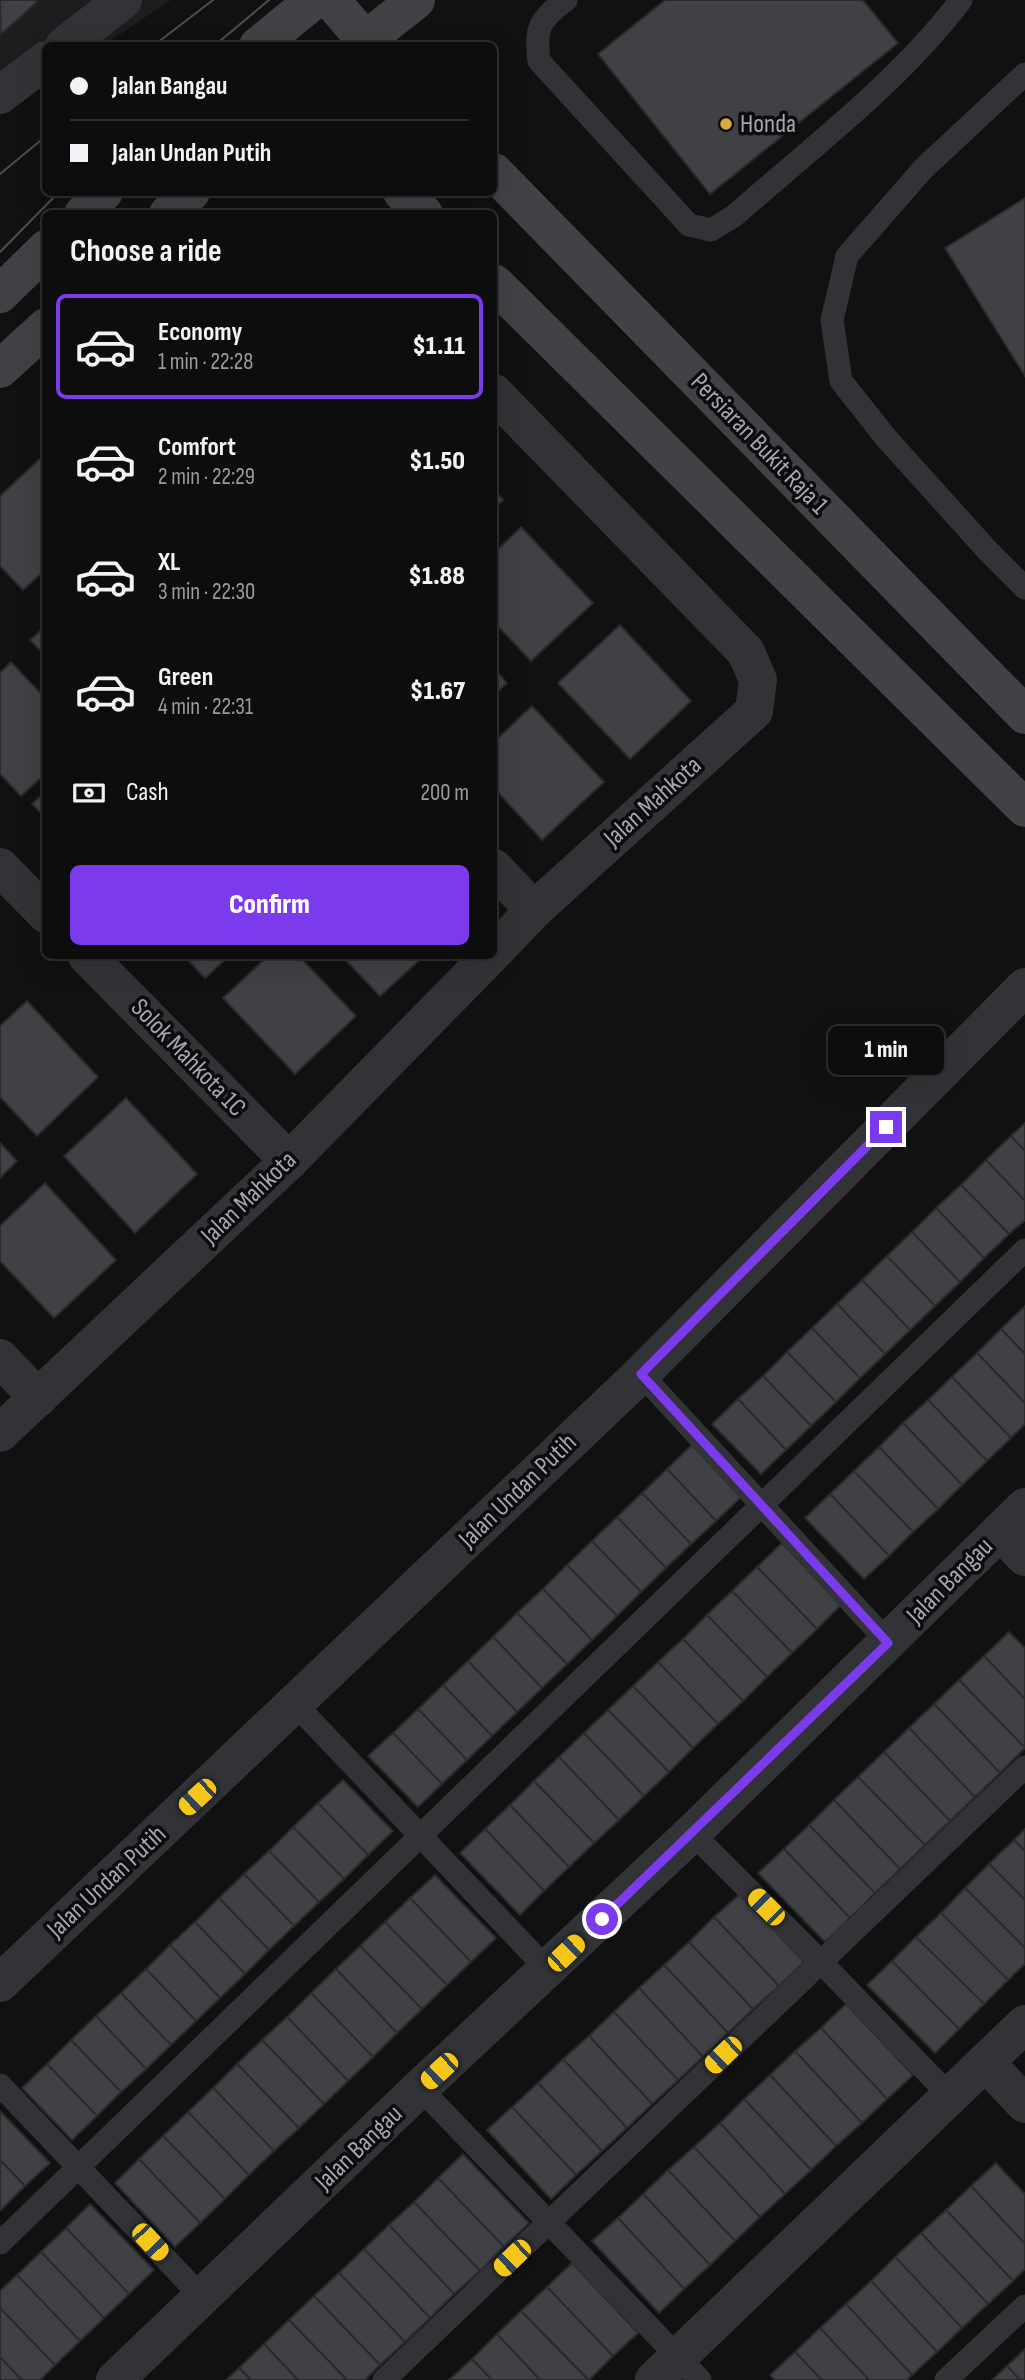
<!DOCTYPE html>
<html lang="en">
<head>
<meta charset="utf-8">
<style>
  :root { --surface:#0d0d0e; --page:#161617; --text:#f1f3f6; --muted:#9a9c9e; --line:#2d2d2e; --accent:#7c3aed }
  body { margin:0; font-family:"Sofia Sans Condensed",sans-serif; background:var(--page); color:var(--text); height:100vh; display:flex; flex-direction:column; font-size:26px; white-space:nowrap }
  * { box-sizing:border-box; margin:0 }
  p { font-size:23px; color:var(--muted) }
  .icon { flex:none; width:38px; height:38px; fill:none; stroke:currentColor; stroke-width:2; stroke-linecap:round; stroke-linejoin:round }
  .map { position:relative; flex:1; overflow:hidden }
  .sheet { position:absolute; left:42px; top:210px; width:455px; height:749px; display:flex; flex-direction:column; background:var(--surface); border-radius:10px; box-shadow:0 7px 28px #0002,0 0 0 2px var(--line) }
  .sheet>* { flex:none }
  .guide { position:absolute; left:42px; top:42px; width:455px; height:154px; border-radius:10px; box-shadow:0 7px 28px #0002,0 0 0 2px var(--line); display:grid; align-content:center; height:154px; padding:0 28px; background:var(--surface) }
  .end { position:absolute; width:32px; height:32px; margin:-16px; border:9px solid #7c3aed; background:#fff; box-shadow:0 0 0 4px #fff }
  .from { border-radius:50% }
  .bubble { position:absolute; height:49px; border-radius:10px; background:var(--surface); box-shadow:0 7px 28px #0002,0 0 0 2px var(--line); font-size:23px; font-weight:800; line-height:49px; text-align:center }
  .car { position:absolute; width:21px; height:42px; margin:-21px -10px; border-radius:9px; box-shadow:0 0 5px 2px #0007; background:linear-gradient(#f5c518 24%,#345 0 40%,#f5c518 0 76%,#345 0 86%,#f5c518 0) }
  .guide b { display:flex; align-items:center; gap:24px; height:66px; font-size:26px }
  .guide b+b { border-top:2px solid var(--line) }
  .guide i { width:18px; height:18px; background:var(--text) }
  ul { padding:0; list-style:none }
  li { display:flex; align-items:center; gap:21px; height:105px; margin:0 14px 10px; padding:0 14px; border:4px solid transparent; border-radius:10px }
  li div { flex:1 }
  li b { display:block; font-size:26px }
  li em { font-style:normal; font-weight:800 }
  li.selected { border-color:var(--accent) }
  li>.icon { width:63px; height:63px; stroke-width:1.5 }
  h2 { padding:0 28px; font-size:32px; line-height:84px }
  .pay { display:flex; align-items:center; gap:18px; height:77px; padding:0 28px; font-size:26px }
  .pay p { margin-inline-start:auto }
  .primary-button { display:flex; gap:14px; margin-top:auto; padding:14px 28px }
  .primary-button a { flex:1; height:80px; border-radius:10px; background:var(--accent); color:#fff; font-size:28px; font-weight:800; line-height:80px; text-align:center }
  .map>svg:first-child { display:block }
</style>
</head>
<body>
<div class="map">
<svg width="1025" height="2380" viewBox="0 0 1025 2380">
  <rect width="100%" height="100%" fill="#111112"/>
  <path fill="#1d1d1f" d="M0,0H171L104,45L46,46L45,85L0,116Z"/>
  <g fill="#404145" stroke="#2b2b2e" stroke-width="2">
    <path d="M0,0H35L37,2L1,34Z"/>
    <path d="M665,0H863L898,43L710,194L598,54Z"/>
    <path d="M1025,198V376L945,248Z"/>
    <path d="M42,457L46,461V569L23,590L0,566V496Z"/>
    <path d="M494,489L503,500L494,509Z"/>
    <path d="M521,527L593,603L531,661L494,622V553Z"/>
    <path d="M620,625L691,701L630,759L558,683Z"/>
    <path d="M46,626V657L30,640Z"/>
    <path d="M11,662L46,699V773L21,796L0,774V673Z"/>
    <path d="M494,669L507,683L494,695Z"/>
    <path d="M532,706L604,782L542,840L494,788V742Z"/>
    <path d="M46,791V818L32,804Z"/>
    <path d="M184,956H229L205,978Z"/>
    <path d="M268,956H299L356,1016L295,1074L223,998Z"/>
    <path d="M342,956H424L380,996Z"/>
    <path d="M27,1001L98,1077L37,1136L0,1097V1026Z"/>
    <path d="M126,1098L197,1174L135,1233L64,1156Z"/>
    <path d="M1025,1123V1151L1011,1136Z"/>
    <path d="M1011,1136L1025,1151V1201L986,1160Z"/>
    <path d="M0,1143L17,1161L0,1178Z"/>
    <path d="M986,1160L1025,1201V1220L1009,1234L961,1185Z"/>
    <path d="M45,1183L116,1260L54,1318L0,1261V1226Z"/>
    <path d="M961,1185L1009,1234L984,1258L936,1208Z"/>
    <path d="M936,1208L984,1258L960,1282L912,1232Z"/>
    <path d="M912,1232L960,1282L935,1306L887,1256Z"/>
    <path d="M887,1256L935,1306L910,1330L862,1280Z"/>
    <path d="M862,1280L910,1330L885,1354L837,1304Z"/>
    <path d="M837,1304L885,1354L860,1378L812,1328Z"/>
    <path d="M1025,1306V1354L1001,1329Z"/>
    <path d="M812,1328L860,1378L836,1402L787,1352Z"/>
    <path d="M1001,1329L1025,1354V1403L977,1353Z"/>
    <path d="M787,1352L836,1402L811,1426L763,1376Z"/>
    <path d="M977,1353L1025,1403V1424L1011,1438L952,1377Z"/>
    <path d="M763,1376L811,1426L786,1450L738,1399Z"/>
    <path d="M952,1377L1011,1438L987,1461L928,1400Z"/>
    <path d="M738,1399L786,1450L761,1474L712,1424Z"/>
    <path d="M928,1400L987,1461L962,1485L903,1423Z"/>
    <path d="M903,1423L962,1485L938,1509L879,1447Z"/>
    <path d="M692,1445L741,1497L716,1521L667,1469Z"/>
    <path d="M879,1447L938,1509L913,1532L854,1471Z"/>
    <path d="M667,1469L716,1521L691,1544L642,1493Z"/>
    <path d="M854,1471L913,1532L889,1556L830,1494Z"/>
    <path d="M642,1493L691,1544L666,1568L617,1517Z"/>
    <path d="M830,1494L889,1556L864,1579L805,1518Z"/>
    <path d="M617,1517L666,1568L641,1592L592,1541Z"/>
    <path d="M592,1541L641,1592L617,1616L567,1565Z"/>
    <path d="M782,1543L841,1605L817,1629L757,1567Z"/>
    <path d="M567,1565L617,1616L592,1640L543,1589Z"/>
    <path d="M757,1567L817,1629L792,1653L732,1591Z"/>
    <path d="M543,1589L592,1640L567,1664L517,1613Z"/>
    <path d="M732,1591L792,1653L767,1677L707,1615Z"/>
    <path d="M517,1613L567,1664L542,1688L493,1637Z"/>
    <path d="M707,1615L767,1677L743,1701L683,1639Z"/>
    <path d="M1009,1632L1025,1648V1699L984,1656Z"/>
    <path d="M493,1637L542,1688L517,1712L468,1661Z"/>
    <path d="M683,1639L743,1701L718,1724L658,1662Z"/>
    <path d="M984,1656L1025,1699V1748L959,1680Z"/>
    <path d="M468,1661L517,1712L492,1736L443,1685Z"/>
    <path d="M658,1662L718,1724L693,1748L633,1686Z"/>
    <path d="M959,1680L1025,1748L1000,1773L934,1704Z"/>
    <path d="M443,1685L492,1736L467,1760L418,1709Z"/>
    <path d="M633,1686L693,1748L669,1772L608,1710Z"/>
    <path d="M934,1704L1000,1773L975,1797L909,1728Z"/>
    <path d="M418,1709L467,1760L442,1784L393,1733Z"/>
    <path d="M608,1710L669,1772L644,1796L584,1733Z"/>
    <path d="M909,1728L975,1797L950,1821L884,1752Z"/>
    <path d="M393,1733L442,1784L418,1807L368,1756Z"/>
    <path d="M584,1733L644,1796L619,1820L559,1757Z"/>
    <path d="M884,1752L950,1821L925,1845L858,1777Z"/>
    <path d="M559,1757L619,1820L594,1843L534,1781Z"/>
    <path d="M858,1777L925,1845L900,1869L834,1800Z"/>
    <path d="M343,1780L393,1831L368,1855L318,1803Z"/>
    <path d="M534,1781L594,1843L569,1867L510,1805Z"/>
    <path d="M834,1800L900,1869L875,1893L809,1825Z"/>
    <path d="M318,1803L368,1855L344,1879L293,1827Z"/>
    <path d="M510,1805L569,1867L544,1891L485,1829Z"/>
    <path d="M809,1825L875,1893L850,1918L784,1849Z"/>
    <path d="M293,1827L344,1879L319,1902L269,1851Z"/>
    <path d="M485,1829L544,1891L520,1915L460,1853Z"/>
    <path d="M1025,1829V1851L1014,1840Z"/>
    <path d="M1014,1840L1025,1851V1900L989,1864Z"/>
    <path d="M784,1849L850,1918L825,1942L758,1873Z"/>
    <path d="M269,1851L319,1902L294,1926L244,1874Z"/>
    <path d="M989,1864L1025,1900V1948L965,1888Z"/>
    <path d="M244,1874L294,1926L269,1950L219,1898Z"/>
    <path d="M435,1875L496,1938L471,1962L410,1898Z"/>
    <path d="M965,1888L1025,1948V1964L1008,1980L941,1913Z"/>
    <path d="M740,1894L804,1962L779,1986L714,1917Z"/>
    <path d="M219,1898L269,1950L245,1974L195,1922Z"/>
    <path d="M410,1898L471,1962L447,1985L385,1922Z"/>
    <path d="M941,1913L1008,1980L984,2004L916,1937Z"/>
    <path d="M714,1917L779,1986L753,2009L689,1942Z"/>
    <path d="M195,1922L245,1974L220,1998L170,1945Z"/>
    <path d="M385,1922L447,1985L422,2009L360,1946Z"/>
    <path d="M916,1937L984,2004L959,2029L892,1961Z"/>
    <path d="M689,1942L753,2009L728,2033L664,1965Z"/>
    <path d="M170,1945L220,1998L196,2021L146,1969Z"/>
    <path d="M360,1946L422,2009L397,2033L336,1969Z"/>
    <path d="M892,1961L959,2029L935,2053L867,1985Z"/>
    <path d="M664,1965L728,2033L703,2057L639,1988Z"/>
    <path d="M146,1969L196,2021L171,2045L121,1993Z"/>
    <path d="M336,1969L397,2033L373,2057L311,1993Z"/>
    <path d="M639,1988L703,2057L678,2080L614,2012Z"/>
    <path d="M121,1993L171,2045L146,2069L96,2016Z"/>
    <path d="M311,1993L373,2057L348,2081L287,2017Z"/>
    <path d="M846,2004L913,2075L887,2099L821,2028Z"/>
    <path d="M614,2012L678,2080L652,2104L589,2036Z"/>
    <path d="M96,2016L146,2069L121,2092L71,2040Z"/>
    <path d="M287,2017L348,2081L324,2104L262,2040Z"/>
    <path d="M821,2028L887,2099L862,2123L795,2051Z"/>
    <path d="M589,2036L652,2104L627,2128L563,2059Z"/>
    <path d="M71,2040L121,2092L97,2116L47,2064Z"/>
    <path d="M262,2040L324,2104L299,2128L237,2064Z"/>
    <path d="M795,2051L862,2123L836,2146L770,2075Z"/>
    <path d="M563,2059L627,2128L602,2151L538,2083Z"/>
    <path d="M47,2064L97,2116L72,2140L22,2088Z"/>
    <path d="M237,2064L299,2128L274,2151L213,2088Z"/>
    <path d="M770,2075L836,2146L811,2170L744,2099Z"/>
    <path d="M538,2083L602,2151L576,2175L512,2107Z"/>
    <path d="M213,2088L274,2151L249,2175L188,2112Z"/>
    <path d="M744,2099L811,2170L785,2194L720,2123Z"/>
    <path d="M512,2107L576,2175L551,2199L487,2130Z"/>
    <path d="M0,2111L50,2163L25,2186L0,2160Z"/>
    <path d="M188,2112L249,2175L225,2199L163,2136Z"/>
    <path d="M720,2123L785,2194L760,2217L694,2147Z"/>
    <path d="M163,2136L225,2199L200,2223L139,2159Z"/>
    <path d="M694,2147L760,2217L735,2241L668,2170Z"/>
    <path d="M463,2154L529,2223L504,2247L438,2178Z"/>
    <path d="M139,2159L200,2223L175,2247L115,2183Z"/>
    <path d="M0,2160L25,2186L1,2210H0Z"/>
    <path d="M996,2163L1025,2194V2244L971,2186Z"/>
    <path d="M668,2170L735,2241L710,2265L643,2194Z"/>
    <path d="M438,2178L504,2247L480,2271L414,2202Z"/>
    <path d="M971,2186L1025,2244V2269L1013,2281L946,2210Z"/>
    <path d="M643,2194L710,2265L684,2289L618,2218Z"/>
    <path d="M414,2202L480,2271L454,2294L389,2225Z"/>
    <path d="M90,2204L154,2270L129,2294L66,2228Z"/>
    <path d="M946,2210L1013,2281L988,2304L921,2233Z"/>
    <path d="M618,2218L684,2289L659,2313L592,2241Z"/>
    <path d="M389,2225L454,2294L430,2318L364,2249Z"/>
    <path d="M66,2228L129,2294L104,2318L41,2252Z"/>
    <path d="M921,2233L988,2304L962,2328L895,2257Z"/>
    <path d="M364,2249L430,2318L405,2342L339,2273Z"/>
    <path d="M41,2252L104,2318L80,2341L17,2275Z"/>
    <path d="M895,2257L962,2328L937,2352L871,2281Z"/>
    <path d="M572,2263L638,2333L613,2356L547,2287Z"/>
    <path d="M339,2273L405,2342L380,2365L314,2296Z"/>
    <path d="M17,2275L80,2341L55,2365L0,2308V2291Z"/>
    <path d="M871,2281L937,2352L912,2375L846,2304Z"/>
    <path d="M547,2287L613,2356L589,2380L521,2311Z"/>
    <path d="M314,2296L380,2365L365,2380H347L289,2320Z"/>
    <path d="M846,2304L912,2375L907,2380H869L820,2328Z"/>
    <path d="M0,2308L55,2365L40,2380H22L0,2357Z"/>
    <path d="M521,2311L588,2380H540L497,2334Z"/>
    <path d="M289,2320L347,2380H298L264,2344Z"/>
    <path d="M820,2328L869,2380H822L795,2352Z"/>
    <path d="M497,2334L540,2380H492L472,2359Z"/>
    <path d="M264,2344L298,2380H251L239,2368Z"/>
    <path d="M1025,2349V2380H1020L1007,2366Z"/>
    <path d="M795,2352L822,2380H775L770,2375Z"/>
    <path d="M0,2357L22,2380H0Z"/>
    <path d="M472,2359L492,2380H449Z"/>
    <path d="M1007,2366L1020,2380H992Z"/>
    <path d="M239,2368L251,2380H226Z"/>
  </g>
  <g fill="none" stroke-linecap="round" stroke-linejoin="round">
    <g stroke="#323336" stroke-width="23">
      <path d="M566,0C539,20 535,28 539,61L689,225L711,230L734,216C811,148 898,83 961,0"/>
      <path d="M1025,74L924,168L847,256L832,320L841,381L887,439L988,551L1025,588"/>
      <path d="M641,1374L888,1642"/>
      <path d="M295,1704L548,1970"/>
      <path d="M692,1833L821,1962L950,2096"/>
      <path d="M0,2085L203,2298"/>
      <path d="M420,2088L700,2380"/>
      <path d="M0,2243L1025,1250"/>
      <path d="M384,2380L1025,1767"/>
      <path d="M946,2380L1025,2306"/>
    </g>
    <g stroke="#323336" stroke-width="38">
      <path d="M64,46L123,0"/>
      <path d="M0,95L46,60"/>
      <path d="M494,393L746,652L758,680L754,711L534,910L494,952"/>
      <path d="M0,867L46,914"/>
      <path d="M494,868L534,910"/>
      <path d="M87,956L289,1161"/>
      <path d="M0,1358L38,1398"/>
      <path d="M0,1433L289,1161L490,956"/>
      <path d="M1000,1531L1025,1557"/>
      <path d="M0,1983L641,1374L1025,987"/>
      <path d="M985,2062L1025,2104"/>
      <path d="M115,2380L420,2088L692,1833L1025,1507"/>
      <path d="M654,2380L1025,2024"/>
    </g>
    <g stroke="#404246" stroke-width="38">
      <path d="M331,0L370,46"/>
      <path d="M258,46L314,0"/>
      <path d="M358,46L416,0"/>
      <path d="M494,172L1025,715"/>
      <path d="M402,192L424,214"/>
      <path d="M83,214L104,192"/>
      <path d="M168,214L191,192"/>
      <path d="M494,283L1025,808"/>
      <path d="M0,294L46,249"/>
      <path d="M0,369L46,327"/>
    </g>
    <g stroke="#4b4d51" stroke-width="2">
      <path d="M153,46L213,0"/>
      <path d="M214,46L269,0"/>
      <path d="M0,174L46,136"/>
      <path d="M0,252L59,192"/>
    </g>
  </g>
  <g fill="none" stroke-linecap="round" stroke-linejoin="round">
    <path stroke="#7c3aed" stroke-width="9" d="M602,1919L888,1643L641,1374L886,1127"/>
  </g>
  <circle fill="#dca93e" stroke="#0c0c0d" stroke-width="2.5" cx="726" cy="124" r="7"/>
  <g text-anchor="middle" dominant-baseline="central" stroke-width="7" stroke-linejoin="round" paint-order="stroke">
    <g font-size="26" fill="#a3a7b1" stroke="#0c0c0d" text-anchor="start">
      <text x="740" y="124">Honda</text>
    </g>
    <g font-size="26" fill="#a3a7b1" stroke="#0c0c0d">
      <text transform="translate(759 444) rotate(46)">Persiaran Bukit Raja 1</text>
      <text transform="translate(653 802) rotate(-42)">Jalan Mahkota</text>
      <text transform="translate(188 1058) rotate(46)">Solok Mahkota 1C</text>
      <text transform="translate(249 1198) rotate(-44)">Jalan Mahkota</text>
      <text transform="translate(518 1491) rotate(-44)">Jalan Undan Putih</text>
      <text transform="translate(950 1581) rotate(-45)">Jalan Bangau</text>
      <text transform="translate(107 1882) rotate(-43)">Jalan Undan Putih</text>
      <text transform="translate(359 2148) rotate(-44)">Jalan Bangau</text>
    </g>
  </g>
</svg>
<i class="end from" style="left:602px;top:1919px"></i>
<i class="end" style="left:886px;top:1127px"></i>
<div class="bubble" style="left:828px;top:1026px;width:116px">1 min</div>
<i class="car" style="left:197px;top:1797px;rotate:227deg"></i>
<i class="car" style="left:766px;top:1907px;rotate:315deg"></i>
<i class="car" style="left:566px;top:1953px;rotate:46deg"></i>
<i class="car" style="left:723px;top:2055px;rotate:226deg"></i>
<i class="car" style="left:439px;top:2071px;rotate:227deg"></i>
<i class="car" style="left:150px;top:2242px;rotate:137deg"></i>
<i class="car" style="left:512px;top:2258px;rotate:226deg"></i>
<div class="guide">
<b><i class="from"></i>Jalan Bangau</b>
<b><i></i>Jalan Undan Putih</b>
</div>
<section class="sheet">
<h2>Choose a ride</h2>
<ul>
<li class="selected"><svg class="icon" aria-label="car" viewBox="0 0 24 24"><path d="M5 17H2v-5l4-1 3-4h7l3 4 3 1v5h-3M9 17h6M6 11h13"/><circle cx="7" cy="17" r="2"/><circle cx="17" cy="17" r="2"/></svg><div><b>Economy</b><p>1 min · 22:28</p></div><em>$1.11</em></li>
<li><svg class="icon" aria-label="car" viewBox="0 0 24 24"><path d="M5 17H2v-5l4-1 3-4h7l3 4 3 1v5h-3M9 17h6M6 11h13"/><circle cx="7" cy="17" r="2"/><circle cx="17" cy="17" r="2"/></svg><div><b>Comfort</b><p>2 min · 22:29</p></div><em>$1.50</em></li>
<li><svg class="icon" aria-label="car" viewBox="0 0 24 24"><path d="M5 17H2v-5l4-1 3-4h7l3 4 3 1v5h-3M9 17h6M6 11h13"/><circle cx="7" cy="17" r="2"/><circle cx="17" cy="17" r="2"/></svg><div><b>XL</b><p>3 min · 22:30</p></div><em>$1.88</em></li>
<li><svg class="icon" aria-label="car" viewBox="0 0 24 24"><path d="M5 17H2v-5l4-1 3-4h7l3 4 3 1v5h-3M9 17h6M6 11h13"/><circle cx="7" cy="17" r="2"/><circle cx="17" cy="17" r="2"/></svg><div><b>Green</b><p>4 min · 22:31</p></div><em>$1.67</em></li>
</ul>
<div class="pay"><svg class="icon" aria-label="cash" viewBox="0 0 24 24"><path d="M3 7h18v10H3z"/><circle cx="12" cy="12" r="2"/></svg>Cash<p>200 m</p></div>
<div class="primary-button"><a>Confirm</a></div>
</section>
</div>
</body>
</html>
